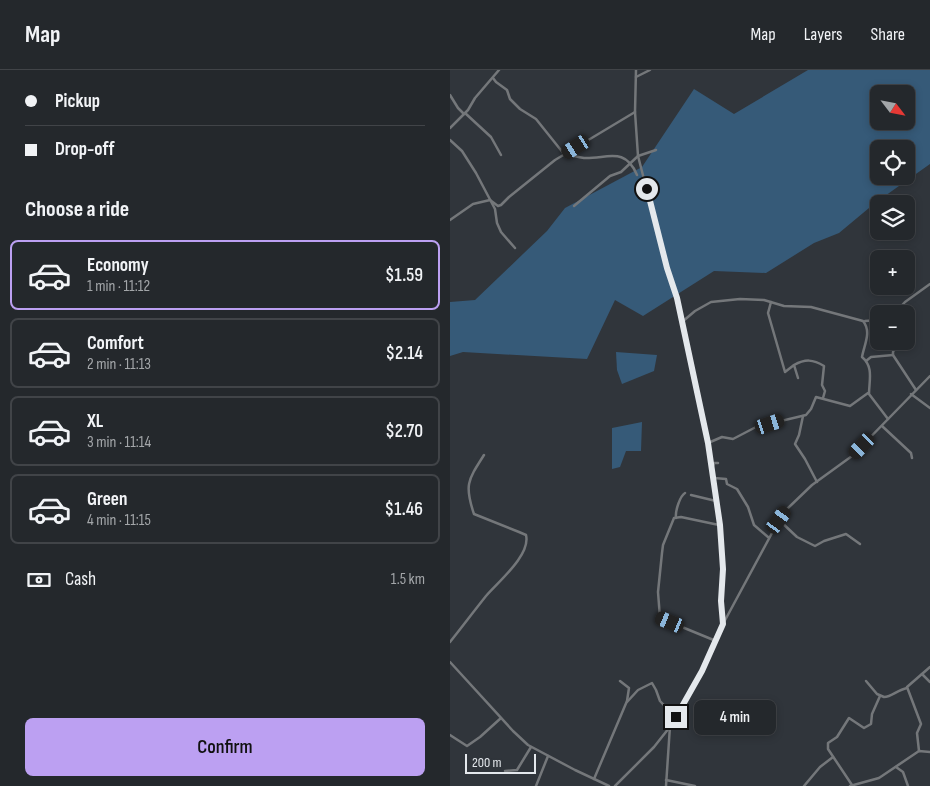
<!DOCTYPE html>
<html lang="en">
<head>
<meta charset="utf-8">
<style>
  :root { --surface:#24282c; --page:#2c3034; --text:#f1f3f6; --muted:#a3a6a9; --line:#414448; --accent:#bca0f2 }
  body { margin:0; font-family:"Sofia Sans Condensed",sans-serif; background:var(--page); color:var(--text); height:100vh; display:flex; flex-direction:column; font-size:19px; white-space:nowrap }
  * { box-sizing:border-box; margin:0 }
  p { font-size:16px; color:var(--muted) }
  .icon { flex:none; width:28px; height:28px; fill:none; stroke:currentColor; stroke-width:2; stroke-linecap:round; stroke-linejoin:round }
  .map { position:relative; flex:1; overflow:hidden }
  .drawer { display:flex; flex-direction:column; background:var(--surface); width:450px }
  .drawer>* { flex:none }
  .hud { display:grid; align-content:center; height:110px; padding:0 25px; background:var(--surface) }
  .needle { width:32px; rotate:122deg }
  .buttons { position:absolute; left:420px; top:15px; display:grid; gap:10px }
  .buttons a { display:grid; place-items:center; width:45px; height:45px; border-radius:8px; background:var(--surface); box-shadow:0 2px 8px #0003,0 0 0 1px var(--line); font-size:25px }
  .scale { position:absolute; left:15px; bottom:12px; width:71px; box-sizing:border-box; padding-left:5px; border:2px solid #e4e8ec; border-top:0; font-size:14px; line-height:18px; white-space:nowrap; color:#e4e8ec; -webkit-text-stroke:4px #30353b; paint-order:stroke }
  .end { position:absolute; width:22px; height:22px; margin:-11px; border:6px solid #e4e8ec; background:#111; box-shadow:0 0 0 2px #111 }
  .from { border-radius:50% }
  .bubble { position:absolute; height:35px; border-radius:8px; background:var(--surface); box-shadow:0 2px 8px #0003,0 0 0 1px var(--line); font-size:16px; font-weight:600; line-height:35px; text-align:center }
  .car { position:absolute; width:15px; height:30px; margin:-15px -8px; border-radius:6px; box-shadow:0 0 4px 1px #0007; background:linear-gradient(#222 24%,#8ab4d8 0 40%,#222 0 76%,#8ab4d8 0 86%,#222 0) }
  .hud b { display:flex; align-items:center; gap:18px; height:48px; font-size:19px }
  .hud b+b { border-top:1px solid var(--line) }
  .hud i { width:12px; height:12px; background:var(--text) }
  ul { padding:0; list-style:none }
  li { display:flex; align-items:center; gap:15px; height:70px; margin:0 10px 8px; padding:0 15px; border:2px solid var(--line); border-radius:8px }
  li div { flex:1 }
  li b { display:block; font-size:19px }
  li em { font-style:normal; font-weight:600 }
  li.on { border-color:var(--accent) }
  li>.icon { width:45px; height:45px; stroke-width:1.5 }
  h2 { padding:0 25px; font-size:22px; line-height:60px }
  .pay { display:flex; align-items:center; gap:12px; height:55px; padding:0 25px; font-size:19px }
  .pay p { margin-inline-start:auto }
  .action { display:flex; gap:10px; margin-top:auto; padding:10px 25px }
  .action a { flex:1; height:58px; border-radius:8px; background:var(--accent); color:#111; font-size:20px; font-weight:600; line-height:58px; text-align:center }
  header { display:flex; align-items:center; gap:30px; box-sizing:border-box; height:70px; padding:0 25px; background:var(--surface); border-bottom:1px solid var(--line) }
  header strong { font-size:24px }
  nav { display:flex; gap:28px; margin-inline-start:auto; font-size:18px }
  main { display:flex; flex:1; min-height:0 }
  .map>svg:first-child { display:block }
</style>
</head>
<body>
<header>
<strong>Map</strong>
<nav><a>Map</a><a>Layers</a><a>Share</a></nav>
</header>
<main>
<section class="drawer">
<div class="hud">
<b><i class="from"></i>Pickup</b>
<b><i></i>Drop-off</b>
</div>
<h2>Choose a ride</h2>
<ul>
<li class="on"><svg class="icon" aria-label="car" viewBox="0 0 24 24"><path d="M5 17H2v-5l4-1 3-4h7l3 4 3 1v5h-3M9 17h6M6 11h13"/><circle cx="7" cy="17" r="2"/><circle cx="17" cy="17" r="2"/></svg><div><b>Economy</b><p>1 min · 11:12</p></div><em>$1.59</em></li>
<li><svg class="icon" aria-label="car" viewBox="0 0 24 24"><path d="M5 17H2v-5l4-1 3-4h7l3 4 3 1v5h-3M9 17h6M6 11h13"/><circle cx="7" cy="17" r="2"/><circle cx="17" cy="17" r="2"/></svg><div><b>Comfort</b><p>2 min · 11:13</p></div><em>$2.14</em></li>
<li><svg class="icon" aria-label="car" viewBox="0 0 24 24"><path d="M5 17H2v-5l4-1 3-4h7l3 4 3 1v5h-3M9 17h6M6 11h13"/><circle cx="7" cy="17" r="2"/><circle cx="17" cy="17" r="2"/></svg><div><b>XL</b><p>3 min · 11:14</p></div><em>$2.70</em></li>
<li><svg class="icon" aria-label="car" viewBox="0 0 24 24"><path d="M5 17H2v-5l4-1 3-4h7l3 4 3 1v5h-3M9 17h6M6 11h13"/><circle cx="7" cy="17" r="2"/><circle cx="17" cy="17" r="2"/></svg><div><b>Green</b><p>4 min · 11:15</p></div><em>$1.46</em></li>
</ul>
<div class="pay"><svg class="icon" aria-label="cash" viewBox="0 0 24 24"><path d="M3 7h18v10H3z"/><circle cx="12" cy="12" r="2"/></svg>Cash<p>1.5 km</p></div>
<div class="action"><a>Confirm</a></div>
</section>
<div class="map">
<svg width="480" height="716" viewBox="0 0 480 716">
  <rect width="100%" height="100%" fill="#30353b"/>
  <g fill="#365a78" fill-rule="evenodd">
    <path d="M358,0H480V94L425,133L389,163L364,173L316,203L264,201L193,246L165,230L137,289L13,282L0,286V232L25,230L97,161L115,138L192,97L244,19L284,44ZM429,24H456V51H429ZM429,79H456V106H429Z"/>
    <path d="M166,282L207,285L204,301L172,314L167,300Z"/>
    <path d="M192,352L191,381H176L170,397L162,399V358Z"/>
  </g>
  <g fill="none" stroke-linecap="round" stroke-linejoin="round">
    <g stroke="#74777a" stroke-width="2.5">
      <path d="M186,0L185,42L188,86L217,198L227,228L258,373L269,455L273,499L271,531L273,554"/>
      <path d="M186,7L200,0"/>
      <path d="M43,8L46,12L57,20L60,29L70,39L86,49L114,84C121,85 127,87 134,88C157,89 175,76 187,105"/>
      <path d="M0,25L8,38L14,44"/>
      <path d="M15,43L41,67L51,85"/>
      <path d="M0,58L18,40L25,28L49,0"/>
      <path d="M0,70L12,81L26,103L45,139L47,153L51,162L65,178"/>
      <path d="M124,136L160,106L171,102L188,86L206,80"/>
      <path d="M0,150L23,134L40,130L48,136L51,135L59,127L105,90L185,42"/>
      <path d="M321,232L318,243L335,302L344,295L348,308"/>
      <path d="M444,244L455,232L480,214"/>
      <path d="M415,251L429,250"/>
      <path d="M232,252L245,241L261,232L290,229L314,230L334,236L361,237L413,251C422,262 414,275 412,287C424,297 419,311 419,324L438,349"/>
      <path d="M449,271L443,282V285L466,320"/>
      <path d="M416,291L421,287L443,285"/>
      <path d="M344,295C355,289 363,289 374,296L372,315L375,321L373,328"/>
      <path d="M461,324L480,338"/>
      <path d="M353,346L349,365L345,374L355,389L367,412"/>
      <path d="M432,356L461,383L462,388"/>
      <path d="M258,373L272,367L283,369L306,357L356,345L361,339L366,327L400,336L418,323"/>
      <path d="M263,396L264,393H268"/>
      <path d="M264,408L276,409L277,414L287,419L298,437L304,455L318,467"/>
      <path d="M241,425L266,431"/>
      <path d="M226,448C225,441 230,426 235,423"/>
      <path d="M329,450L347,467L365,476L374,471L396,464L410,474"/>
      <path d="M266,571L210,548L208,522L212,483L213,475L224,448L231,447L269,455"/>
      <path d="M0,572C12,557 24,541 36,526C48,512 81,485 76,465L69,462L24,444C14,415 18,410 34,385"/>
      <path d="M0,592L63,661L78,675L125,700L159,716"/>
      <path d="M472,604L480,612"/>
      <path d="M416,611L427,624L434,627C442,627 447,620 457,618"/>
      <path d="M177,632L188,620L202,613L206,620L210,631L225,647"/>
      <path d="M0,665L17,676L30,667L51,648"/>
      <path d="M469,681L467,663L471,654L457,617L480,597"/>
      <path d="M446,697L453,702L458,716"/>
      <path d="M55,701L67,700L81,677"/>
      <path d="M144,709L177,631L179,618L170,611"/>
      <path d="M216,710L245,716"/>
      <path d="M402,715L378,679V673L387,667L399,648L414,658L421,654L422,644L430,626"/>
      <path d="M86,716L98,686"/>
      <path d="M165,716L204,677L219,658"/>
      <path d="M216,716L220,656L241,623L273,554L329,450L336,440L362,415L402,386L480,306"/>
      <path d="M354,716L370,697L383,687"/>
      <path d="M400,716L429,708L469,681L480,682"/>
    </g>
  </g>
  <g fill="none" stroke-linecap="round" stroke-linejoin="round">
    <path stroke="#e4e8ec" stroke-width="6" d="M197,119L217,198L227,228L258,373L270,455L273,499L271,531L273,554L252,601L226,647"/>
  </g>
</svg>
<div class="buttons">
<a><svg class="needle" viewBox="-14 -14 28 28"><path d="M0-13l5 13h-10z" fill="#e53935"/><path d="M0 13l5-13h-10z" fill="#a3a6a9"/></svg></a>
<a><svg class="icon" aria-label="locate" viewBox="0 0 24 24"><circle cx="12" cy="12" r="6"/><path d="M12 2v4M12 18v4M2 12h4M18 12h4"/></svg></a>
<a><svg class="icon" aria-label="layers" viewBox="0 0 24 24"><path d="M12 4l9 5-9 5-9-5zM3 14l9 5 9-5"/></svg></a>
<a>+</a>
<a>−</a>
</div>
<div class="scale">200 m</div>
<i class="end from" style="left:197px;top:119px"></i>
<i class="end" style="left:226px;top:647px"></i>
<div class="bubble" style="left:244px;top:630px;width:82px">4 min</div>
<i class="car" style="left:126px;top:77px;rotate:238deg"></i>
<i class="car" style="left:320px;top:354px;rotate:72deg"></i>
<i class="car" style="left:412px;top:376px;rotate:224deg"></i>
<i class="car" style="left:329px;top:450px;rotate:36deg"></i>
<i class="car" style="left:220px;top:552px;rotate:292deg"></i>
</div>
</main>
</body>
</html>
